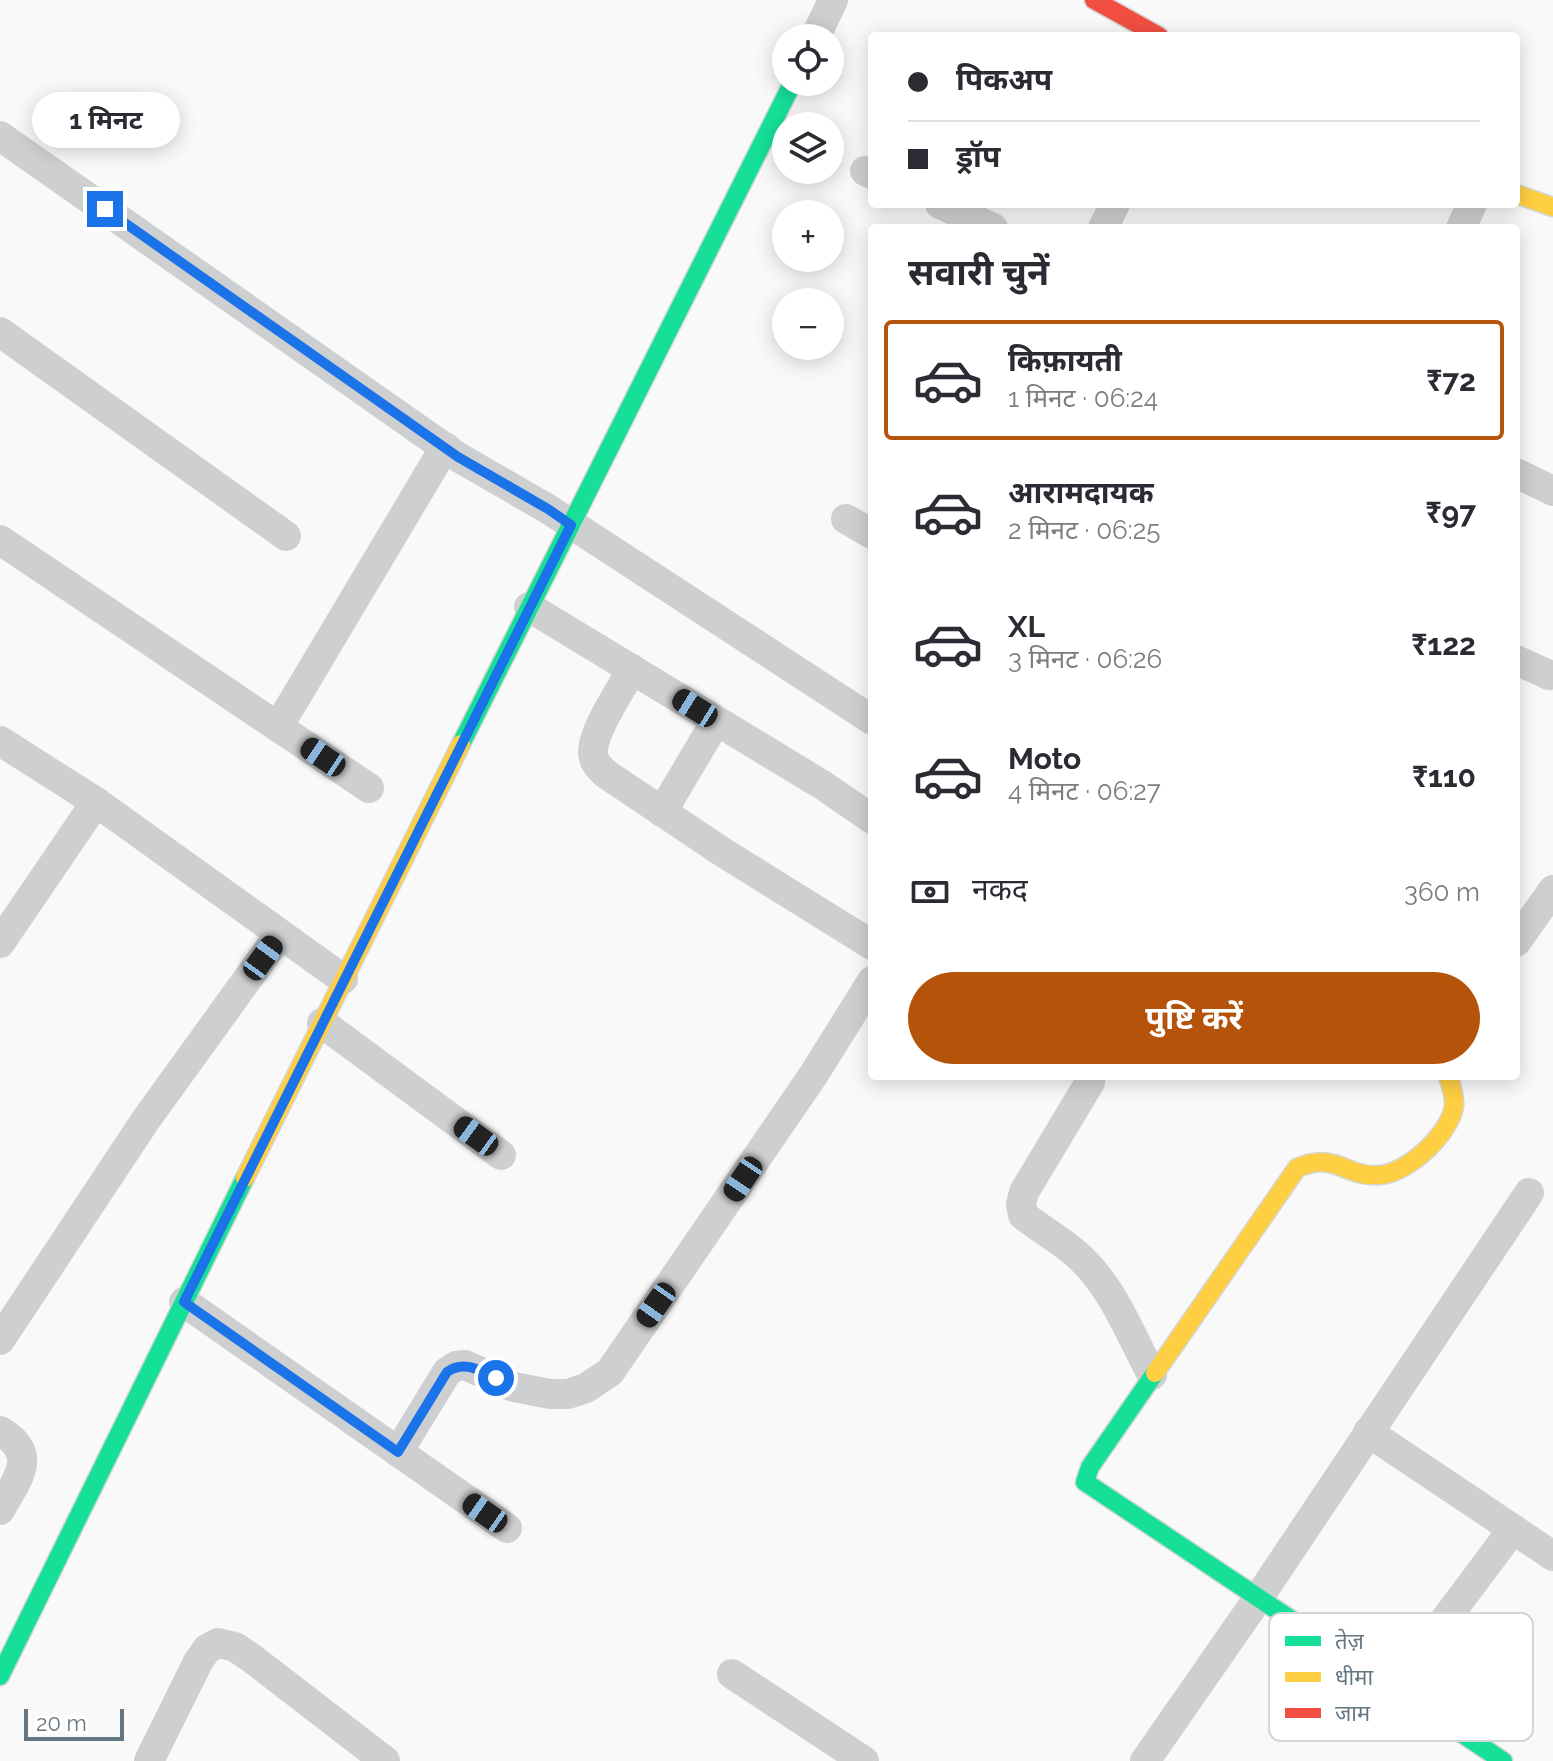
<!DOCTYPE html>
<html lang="hi">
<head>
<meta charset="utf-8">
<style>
  :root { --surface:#fff; --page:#f2f2f3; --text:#2b2b33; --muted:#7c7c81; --line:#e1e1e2; --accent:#b45309 }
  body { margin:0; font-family:Raleway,"Noto Sans Devanagari",sans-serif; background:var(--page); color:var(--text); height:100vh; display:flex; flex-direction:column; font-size:30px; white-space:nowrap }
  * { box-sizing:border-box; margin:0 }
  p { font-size:26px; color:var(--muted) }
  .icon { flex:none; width:44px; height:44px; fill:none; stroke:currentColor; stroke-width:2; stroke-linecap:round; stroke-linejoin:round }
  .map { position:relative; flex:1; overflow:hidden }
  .side { position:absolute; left:868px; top:224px; width:652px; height:856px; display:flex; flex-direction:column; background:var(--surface); border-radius:8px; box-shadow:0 4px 20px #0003 }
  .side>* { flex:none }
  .top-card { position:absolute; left:868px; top:32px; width:652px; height:176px; border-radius:8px; box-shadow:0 4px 20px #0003; display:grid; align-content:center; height:176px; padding:0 40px; background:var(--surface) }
  .tools { position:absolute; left:772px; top:24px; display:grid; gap:16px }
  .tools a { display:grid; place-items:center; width:72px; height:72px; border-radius:50%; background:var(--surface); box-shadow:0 4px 20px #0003; font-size:40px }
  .scale { position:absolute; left:24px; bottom:20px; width:100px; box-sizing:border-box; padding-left:8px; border:4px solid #657683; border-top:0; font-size:22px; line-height:28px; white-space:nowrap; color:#657683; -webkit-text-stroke:6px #fff; paint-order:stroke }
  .end { position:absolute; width:36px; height:36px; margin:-18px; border:10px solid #1a73e8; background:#fff; box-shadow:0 0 0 4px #fff }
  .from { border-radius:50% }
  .bubble { position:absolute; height:56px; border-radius:28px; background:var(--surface); box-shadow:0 4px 20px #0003; font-size:26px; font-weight:700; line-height:56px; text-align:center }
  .car { position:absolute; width:24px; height:48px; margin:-24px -12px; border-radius:10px; box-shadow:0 0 6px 2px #0007; background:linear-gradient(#222 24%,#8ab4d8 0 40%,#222 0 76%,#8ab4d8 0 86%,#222 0) }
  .top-card b { display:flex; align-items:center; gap:28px; height:76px; font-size:30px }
  .top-card b+b { border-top:2px solid var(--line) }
  .top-card i { width:20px; height:20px; background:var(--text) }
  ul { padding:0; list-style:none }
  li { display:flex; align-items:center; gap:24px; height:120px; margin:0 16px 12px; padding:0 24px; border:4px solid transparent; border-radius:8px }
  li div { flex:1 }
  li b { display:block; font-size:30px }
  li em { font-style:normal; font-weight:700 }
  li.active { border-color:var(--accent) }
  li>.icon { width:72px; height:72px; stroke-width:1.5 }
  h2 { padding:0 40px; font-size:36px; line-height:96px }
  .pay { display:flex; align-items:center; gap:20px; height:88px; padding:0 40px; font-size:30px }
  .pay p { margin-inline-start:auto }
  .primary-button { display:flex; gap:16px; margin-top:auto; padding:16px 40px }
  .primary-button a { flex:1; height:92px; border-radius:48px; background:var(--accent); color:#fff; font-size:32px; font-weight:700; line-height:92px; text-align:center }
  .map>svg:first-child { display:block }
</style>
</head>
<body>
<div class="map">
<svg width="1553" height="1761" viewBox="0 0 1553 1761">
  <rect width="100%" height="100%" fill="#f9f9f9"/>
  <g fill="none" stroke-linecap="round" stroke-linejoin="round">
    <defs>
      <g id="fast">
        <path d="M461,744L793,82"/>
        <path d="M1155,1373L1090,1467L1085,1482L1503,1761"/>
        <path d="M0,1676L245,1178"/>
      </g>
      <g id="slow">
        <path d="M1516,194L1553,207"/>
        <path d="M245,1178L461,744"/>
        <path d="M1155,1373L1297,1168C1337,1151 1345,1178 1380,1175C1408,1173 1450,1134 1454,1106C1455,1096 1451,1085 1448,1076"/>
      </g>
      <path id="jam" d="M1094,0L1159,36"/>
    </defs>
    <use href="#fast" stroke="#d5d6d7" stroke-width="21"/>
    <use href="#slow" stroke="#d5d6d7" stroke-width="21"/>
    <use href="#jam" stroke="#d5d6d7" stroke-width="21"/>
    <g stroke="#cecfd0" stroke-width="30">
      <path d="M815,38L833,0"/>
      <path d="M0,136L458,457L548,509L872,720"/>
      <path d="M865,171L872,174"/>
      <path d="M940,204L993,228"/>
      <path d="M1103,228L1115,204"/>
      <path d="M1461,228L1472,204"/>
      <path d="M0,332L286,536"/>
      <path d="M1516,473L1553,491"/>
      <path d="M846,519L872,534"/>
      <path d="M0,540L369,788"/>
      <path d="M529,607L824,786L872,819"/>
      <path d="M1516,660L1549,675"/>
      <path d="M632,669C621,690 593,730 593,752C593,762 599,767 606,774L724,853L872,945"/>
      <path d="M278,727L445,447"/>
      <path d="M0,741L96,802L343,979"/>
      <path d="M662,812L716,721"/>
      <path d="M1516,942L1553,890"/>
      <path d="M0,943L96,802"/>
      <path d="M322,1023L501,1155"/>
      <path d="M1090,1082L1024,1192L1021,1204L1023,1215C1040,1229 1059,1239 1075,1253C1112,1284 1130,1334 1152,1375"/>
      <path d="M184,1302L507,1528"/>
      <path d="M0,1340L145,1121L280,934"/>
      <path d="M0,1431C40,1454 17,1479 0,1510"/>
      <path d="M1368,1432L1553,1556"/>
      <path d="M398,1452L447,1372L456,1366L465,1365L514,1387L550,1394H568L586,1388L610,1372L814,1074L872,981"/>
      <path d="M732,1674L864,1761"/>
      <path d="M1394,1688L1513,1529"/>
      <path d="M149,1761L198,1662L207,1649L218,1643L235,1647L250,1657L385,1761"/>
      <path d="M1145,1761L1259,1597L1529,1193"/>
    </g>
    <use href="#fast" stroke="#16e098" stroke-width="18"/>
    <use href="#slow" stroke="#ffcf43" stroke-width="18"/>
    <use href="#jam" stroke="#f24e42" stroke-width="18"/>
  </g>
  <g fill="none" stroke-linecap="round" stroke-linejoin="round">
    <path stroke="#1a73e8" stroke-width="10" d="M105,209L458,457L548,509L571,525L184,1302L398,1452L447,1372C464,1360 479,1370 496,1378"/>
  </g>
  <rect x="1269" y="1613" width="264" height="128" rx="12" fill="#fff" stroke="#d1d6da" stroke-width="2"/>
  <rect x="1285" y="1636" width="36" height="10" fill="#16e098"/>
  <rect x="1285" y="1672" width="36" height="10" fill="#ffcf43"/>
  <rect x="1285" y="1708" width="36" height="10" fill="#f24e42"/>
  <g font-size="22" fill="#657683">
    <text x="1335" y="1649">तेज़</text>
    <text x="1335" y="1685">धीमा</text>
    <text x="1335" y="1721">जाम</text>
  </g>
</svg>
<div class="tools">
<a><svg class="icon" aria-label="locate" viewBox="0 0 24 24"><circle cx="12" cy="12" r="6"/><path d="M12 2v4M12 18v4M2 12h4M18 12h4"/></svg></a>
<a><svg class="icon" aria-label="layers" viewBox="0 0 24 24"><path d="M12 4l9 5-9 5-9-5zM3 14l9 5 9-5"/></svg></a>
<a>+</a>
<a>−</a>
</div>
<div class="scale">20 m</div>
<i class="end from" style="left:496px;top:1378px"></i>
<i class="end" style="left:105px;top:209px"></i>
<div class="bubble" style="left:32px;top:92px;width:148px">1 मिनट</div>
<i class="car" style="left:695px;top:708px;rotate:302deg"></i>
<i class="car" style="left:323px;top:757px;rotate:304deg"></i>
<i class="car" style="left:263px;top:958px;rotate:36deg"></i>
<i class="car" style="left:476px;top:1136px;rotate:306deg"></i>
<i class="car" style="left:743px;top:1179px;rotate:214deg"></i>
<i class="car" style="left:656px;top:1305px;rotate:215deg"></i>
<i class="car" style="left:485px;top:1513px;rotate:305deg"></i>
<div class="top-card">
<b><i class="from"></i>पिकअप</b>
<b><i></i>ड्रॉप</b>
</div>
<section class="side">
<h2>सवारी चुनें</h2>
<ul>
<li class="active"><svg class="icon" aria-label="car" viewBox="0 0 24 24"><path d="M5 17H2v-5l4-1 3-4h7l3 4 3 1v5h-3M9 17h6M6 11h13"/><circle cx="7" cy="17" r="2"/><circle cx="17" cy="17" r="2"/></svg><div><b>किफ़ायती</b><p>1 मिनट · 06:24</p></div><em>₹72</em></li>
<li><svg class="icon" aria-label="car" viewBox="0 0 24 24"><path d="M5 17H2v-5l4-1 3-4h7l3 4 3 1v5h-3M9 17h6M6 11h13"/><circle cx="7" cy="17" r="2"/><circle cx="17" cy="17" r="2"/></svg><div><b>आरामदायक</b><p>2 मिनट · 06:25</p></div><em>₹97</em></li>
<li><svg class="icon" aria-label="car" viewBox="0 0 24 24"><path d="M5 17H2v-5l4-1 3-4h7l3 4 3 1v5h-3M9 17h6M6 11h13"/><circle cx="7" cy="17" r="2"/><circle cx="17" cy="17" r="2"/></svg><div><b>XL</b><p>3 मिनट · 06:26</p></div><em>₹122</em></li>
<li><svg class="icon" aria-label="car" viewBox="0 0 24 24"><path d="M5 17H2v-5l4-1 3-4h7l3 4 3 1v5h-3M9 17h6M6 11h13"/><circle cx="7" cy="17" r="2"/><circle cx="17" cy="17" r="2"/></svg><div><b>Moto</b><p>4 मिनट · 06:27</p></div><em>₹110</em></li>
</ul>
<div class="pay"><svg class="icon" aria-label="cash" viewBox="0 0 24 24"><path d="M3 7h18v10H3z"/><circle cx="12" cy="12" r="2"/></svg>नकद<p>360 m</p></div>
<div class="primary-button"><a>पुष्टि करें</a></div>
</section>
</div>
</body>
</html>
